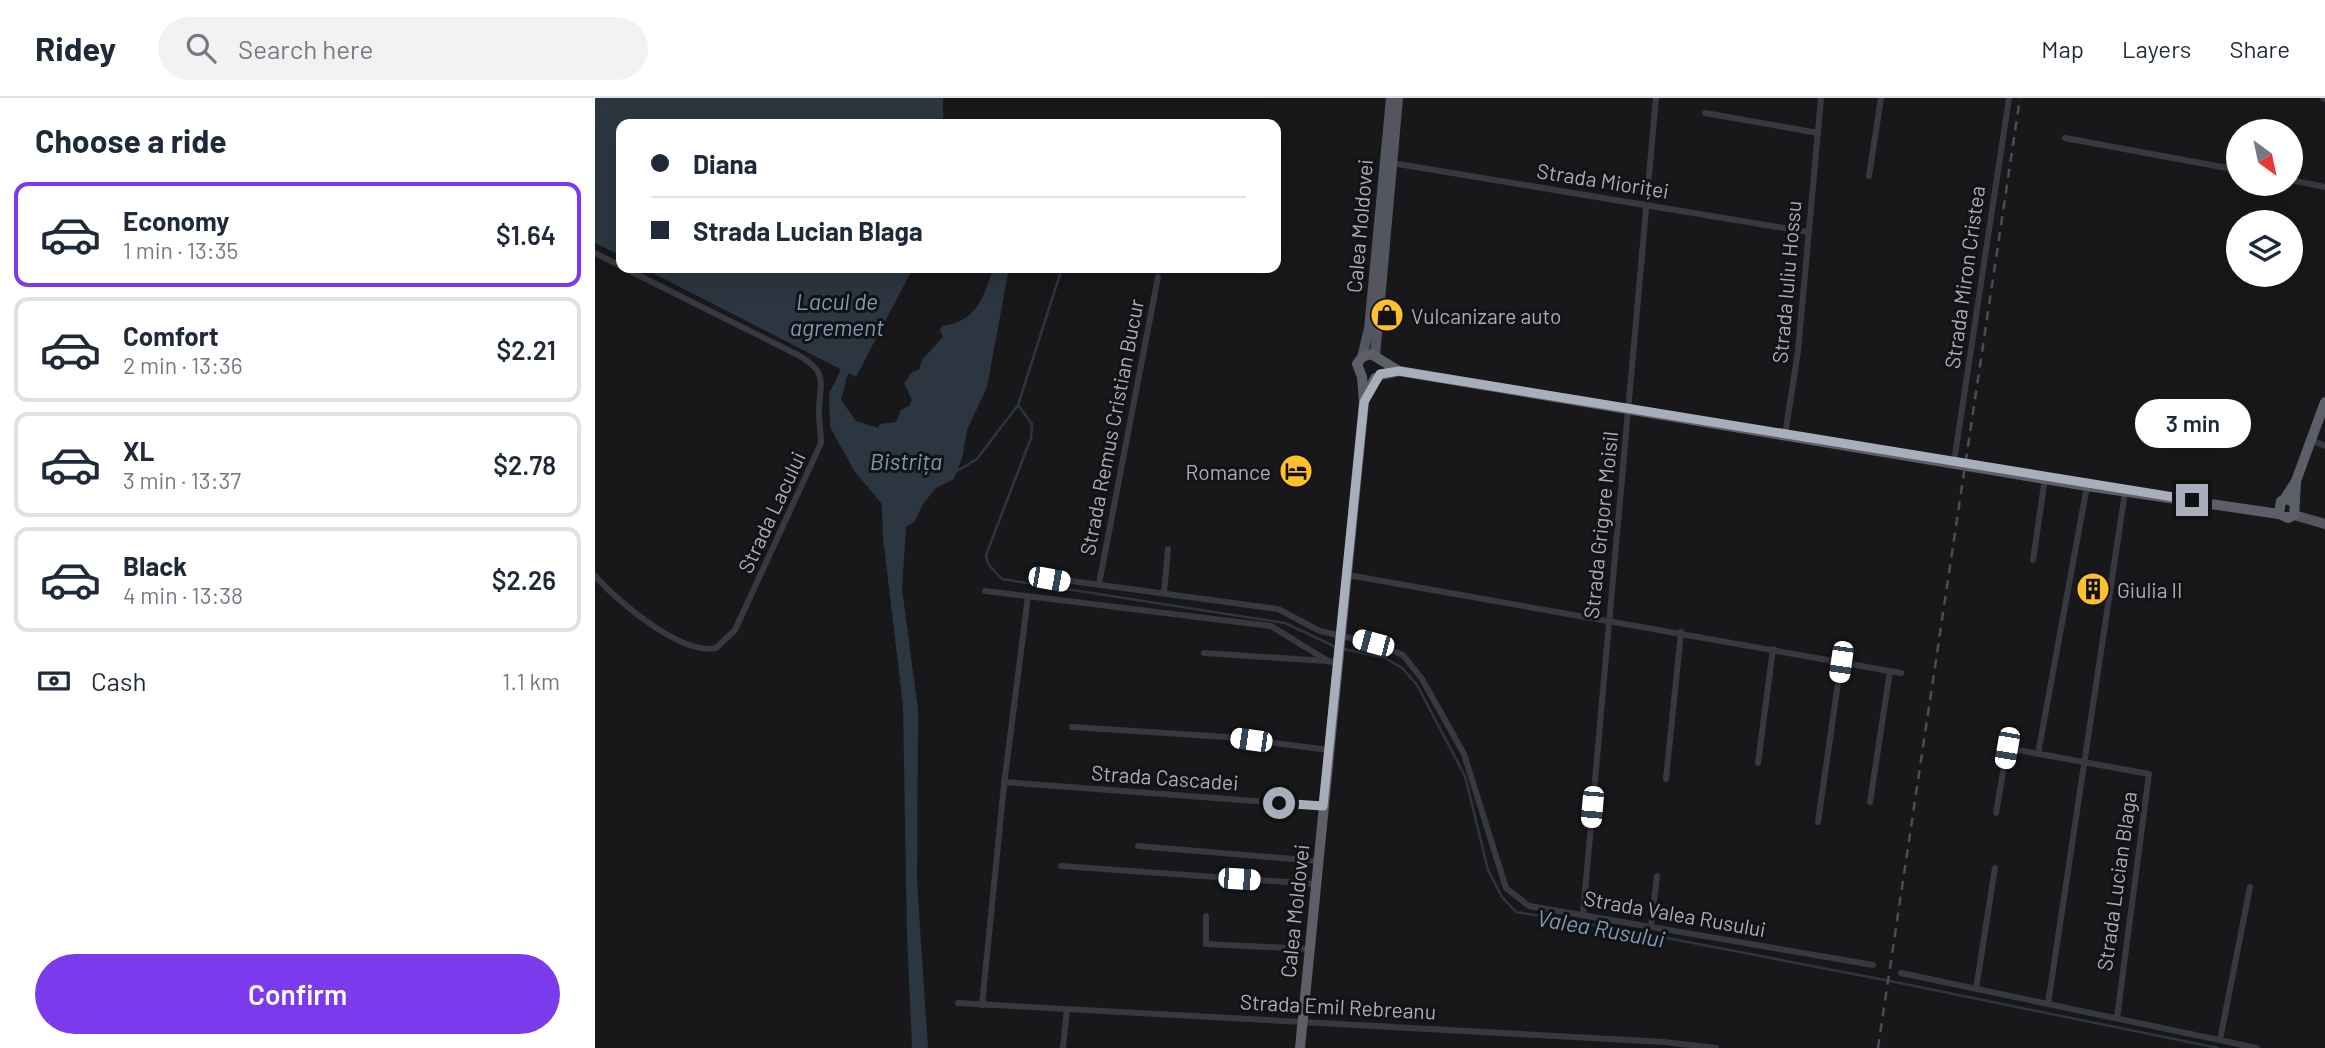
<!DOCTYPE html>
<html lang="en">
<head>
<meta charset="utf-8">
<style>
  :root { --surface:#fff; --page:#f2f2f3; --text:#1f2937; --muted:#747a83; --line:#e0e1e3; --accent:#7c3aed }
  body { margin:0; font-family:Barlow,sans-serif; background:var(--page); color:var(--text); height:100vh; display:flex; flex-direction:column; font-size:26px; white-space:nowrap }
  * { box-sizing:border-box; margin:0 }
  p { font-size:23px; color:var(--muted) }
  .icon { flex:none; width:38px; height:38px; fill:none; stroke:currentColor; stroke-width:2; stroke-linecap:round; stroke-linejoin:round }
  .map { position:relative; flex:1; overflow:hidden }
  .side { display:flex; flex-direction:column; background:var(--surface); width:595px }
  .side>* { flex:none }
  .top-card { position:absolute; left:21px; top:21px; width:665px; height:154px; border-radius:14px; box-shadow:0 7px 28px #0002; display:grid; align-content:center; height:154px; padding:0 35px; background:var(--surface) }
  .needle { width:46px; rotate:147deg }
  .fabs { position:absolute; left:1631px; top:21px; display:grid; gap:14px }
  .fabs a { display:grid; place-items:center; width:77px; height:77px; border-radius:50%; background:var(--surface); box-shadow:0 7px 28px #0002; font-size:35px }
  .end { position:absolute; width:32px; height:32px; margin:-16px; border:9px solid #a9aebb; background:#111; box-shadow:0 0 0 4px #111 }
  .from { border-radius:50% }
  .bubble { position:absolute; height:49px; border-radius:24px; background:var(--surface); box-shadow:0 7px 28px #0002; font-size:23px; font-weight:600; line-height:49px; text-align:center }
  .car { position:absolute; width:21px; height:42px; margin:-21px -10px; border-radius:9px; box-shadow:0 0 5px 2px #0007; background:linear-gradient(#fff 24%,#345 0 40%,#fff 0 76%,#345 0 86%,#fff 0) }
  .top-card b { display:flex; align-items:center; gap:24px; height:66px; font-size:26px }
  .top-card b+b { border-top:2px solid var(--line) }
  .top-card i { width:18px; height:18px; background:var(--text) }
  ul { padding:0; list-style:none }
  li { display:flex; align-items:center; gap:21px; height:105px; margin:0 14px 10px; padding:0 21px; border:4px solid var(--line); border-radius:14px }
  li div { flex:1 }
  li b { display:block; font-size:26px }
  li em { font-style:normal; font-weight:600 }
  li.active { border-color:var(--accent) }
  li>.icon { width:63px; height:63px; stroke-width:1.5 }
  h2 { padding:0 35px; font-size:32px; line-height:84px }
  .pay { display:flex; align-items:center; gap:18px; height:77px; padding:0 35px; font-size:26px }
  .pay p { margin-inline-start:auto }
  .button { display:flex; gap:14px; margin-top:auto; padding:14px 35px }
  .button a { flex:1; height:80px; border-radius:42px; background:var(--accent); color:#fff; font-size:28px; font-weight:600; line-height:80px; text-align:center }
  header { display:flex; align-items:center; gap:42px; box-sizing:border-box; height:98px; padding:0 35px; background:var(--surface); border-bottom:2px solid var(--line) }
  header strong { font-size:33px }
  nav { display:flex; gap:38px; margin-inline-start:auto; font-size:24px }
  .search { width:490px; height:63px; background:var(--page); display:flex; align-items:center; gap:18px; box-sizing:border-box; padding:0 24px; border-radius:38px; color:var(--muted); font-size:26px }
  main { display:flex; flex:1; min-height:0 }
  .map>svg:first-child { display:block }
</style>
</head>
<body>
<header>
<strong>Ridey</strong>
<div class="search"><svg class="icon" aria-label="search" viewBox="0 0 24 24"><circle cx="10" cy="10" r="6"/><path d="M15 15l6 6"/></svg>Search here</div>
<nav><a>Map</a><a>Layers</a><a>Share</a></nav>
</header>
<main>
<section class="side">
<h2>Choose a ride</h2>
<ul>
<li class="active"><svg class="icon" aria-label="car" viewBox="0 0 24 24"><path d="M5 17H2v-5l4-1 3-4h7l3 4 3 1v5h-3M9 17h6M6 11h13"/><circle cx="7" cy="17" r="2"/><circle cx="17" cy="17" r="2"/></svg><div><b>Economy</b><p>1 min · 13:35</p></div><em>$1.64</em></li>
<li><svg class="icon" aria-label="car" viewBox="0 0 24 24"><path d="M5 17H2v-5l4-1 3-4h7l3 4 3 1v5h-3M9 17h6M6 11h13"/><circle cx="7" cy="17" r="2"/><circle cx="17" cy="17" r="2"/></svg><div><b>Comfort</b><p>2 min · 13:36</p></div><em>$2.21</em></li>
<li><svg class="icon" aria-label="car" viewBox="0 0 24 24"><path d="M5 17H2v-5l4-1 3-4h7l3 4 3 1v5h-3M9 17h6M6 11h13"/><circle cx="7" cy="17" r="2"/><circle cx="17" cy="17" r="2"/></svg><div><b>XL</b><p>3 min · 13:37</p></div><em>$2.78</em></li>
<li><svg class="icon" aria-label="car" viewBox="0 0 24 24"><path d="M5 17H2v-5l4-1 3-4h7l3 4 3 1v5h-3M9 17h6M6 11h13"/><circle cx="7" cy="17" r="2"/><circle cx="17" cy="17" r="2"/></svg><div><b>Black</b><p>4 min · 13:38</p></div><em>$2.26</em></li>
</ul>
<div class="pay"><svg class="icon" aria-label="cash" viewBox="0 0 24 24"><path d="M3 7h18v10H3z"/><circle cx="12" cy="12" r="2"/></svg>Cash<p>1.1 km</p></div>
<div class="button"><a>Confirm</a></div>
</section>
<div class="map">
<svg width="1730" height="950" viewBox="0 0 1730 950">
  <rect width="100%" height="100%" fill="#18181a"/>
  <g fill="#2c3640">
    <path d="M0,0H348V26H26V158L0,145Z"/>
    <path d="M48,170H318L261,279Z"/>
    <path d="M398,170H414L392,289L372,332L367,360L359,381L341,390L328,406L320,423L311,429L307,491L323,612L322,784L333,950H317L312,837L308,607L288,440L287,406L260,374L235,329L234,295L242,281L251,284L246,302L261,323L283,330L285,326L301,324L306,312L314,308L317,302L309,285L317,274L324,272L327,262L348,239L345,233L347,228C381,224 388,201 398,170Z"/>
  </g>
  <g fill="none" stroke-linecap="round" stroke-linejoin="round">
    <g stroke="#2c3640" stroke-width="2.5">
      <path d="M423,307L437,326L436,340L391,457L393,466L407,481L690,525L743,550"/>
      <path d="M357,376L382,361L423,307L467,170"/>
      <path d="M749,551L790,560L807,570L822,587L870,678L893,772L907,799L921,814L1025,831L1300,884L1623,950"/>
    </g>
    <path stroke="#2c3640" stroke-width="9" d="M242,291L250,273"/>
    <g stroke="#383940" stroke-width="6">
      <path d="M1728,0L1730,1"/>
      <path d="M1110,15L1223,35"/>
      <path d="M1470,40L1643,72"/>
      <path d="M797,65L1213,134"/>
      <path d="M1274,78L1286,0"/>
      <path d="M1696,82L1730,89"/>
      <path d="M0,155L26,168"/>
      <path d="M1190,337L1203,253L1226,0"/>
      <path d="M1716,342L1730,348"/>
      <path d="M1359,364L1414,0"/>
      <path d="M1438,462L1450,380"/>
      <path d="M753,477L1306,575"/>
      <path d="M0,478C24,504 85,557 121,550L140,532L226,345C226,335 224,325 224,316C224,285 235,275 203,257L29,170"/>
      <path d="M454,480L683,511L725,533L778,545L808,557L827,581L869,656L911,790L934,808L1278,867"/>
      <path d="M504,486L563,179"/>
      <path d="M390,493L676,528L733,563L742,565"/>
      <path d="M569,495L573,451"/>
      <path d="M609,555L732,563"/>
      <path d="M477,629L632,639L734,652"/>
      <path d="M1443,656L1492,388"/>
      <path d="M1163,665L1178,551"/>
      <path d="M1071,681L1086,534"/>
      <path d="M409,684L728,708"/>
      <path d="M1275,704L1295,573"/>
      <path d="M1401,715L1412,650L1554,676L1522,920"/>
      <path d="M1223,724L1246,564"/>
      <path d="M543,748L723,763"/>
      <path d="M466,768L720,786"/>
      <path d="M988,816L1061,0"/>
      <path d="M611,818V846L714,851"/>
      <path d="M1056,828L1062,778"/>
      <path d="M1306,875L1662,950"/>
      <path d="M1381,891L1400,770"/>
      <path d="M363,905L1069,944L1121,950"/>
      <path d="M1453,906L1530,394"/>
      <path d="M387,907L409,687L433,498"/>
      <path d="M1625,942L1655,789"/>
      <path d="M468,950L472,911"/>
    </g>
    <g stroke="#54565f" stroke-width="10">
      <path d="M780,258L803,0"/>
      <path d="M767,259L774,231L796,0"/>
      <path d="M1699,417L1730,426"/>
    </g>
    <g stroke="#5c5e68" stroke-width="10">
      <path d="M785,277L804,273L1492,388L1684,416"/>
      <path d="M769,301L780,280"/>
      <path d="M1689,402L1701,383L1730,304"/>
      <path d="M1700,405L1692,401L1686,403L1684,416L1693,420L1699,417L1701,386"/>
      <path d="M705,950L769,304L767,279L762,266L767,259L776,256L804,273"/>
    </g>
    <path stroke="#4b4d55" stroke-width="2.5" stroke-dasharray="9 7" stroke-linecap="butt" d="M1283,950L1425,0"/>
  </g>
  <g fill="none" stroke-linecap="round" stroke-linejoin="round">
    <path stroke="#a9aebb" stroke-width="9" d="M684,705L728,708L769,304L785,276L804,273L1597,402"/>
  </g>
  <defs>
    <symbol id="shop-disc" viewBox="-11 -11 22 22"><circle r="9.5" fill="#ffc12b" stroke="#131315"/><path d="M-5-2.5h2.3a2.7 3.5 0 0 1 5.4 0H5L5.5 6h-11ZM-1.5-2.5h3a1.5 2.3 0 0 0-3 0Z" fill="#111"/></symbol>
    <symbol id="hotel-disc" viewBox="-11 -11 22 22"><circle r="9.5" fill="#ffc12b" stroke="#131315"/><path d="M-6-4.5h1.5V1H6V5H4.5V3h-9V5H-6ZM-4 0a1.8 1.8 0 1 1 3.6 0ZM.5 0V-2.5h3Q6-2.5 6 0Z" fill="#111"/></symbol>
    <symbol id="building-disc" viewBox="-11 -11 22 22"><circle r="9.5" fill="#ffc12b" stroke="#131315"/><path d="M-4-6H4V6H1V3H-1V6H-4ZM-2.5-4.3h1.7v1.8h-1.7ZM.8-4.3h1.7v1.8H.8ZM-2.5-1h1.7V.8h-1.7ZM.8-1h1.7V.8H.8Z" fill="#111"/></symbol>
  </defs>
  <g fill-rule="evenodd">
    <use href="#shop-disc" x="773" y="198" width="38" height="38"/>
    <use href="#hotel-disc" x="682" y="354" width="38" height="38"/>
    <use href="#building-disc" x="1479" y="472" width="38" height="38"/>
  </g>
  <g text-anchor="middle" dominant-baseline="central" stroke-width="6" stroke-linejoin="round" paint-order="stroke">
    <g font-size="21" fill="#a9aebb" stroke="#131315">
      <text transform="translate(1008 82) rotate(9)">Strada Mioriței</text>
      <text transform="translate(764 128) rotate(-85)">Calea Moldovei</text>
      <text transform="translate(1369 179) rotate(-82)">Strada Miron Cristea</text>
      <text transform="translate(1191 184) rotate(-85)">Strada Iuliu Hossu</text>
      <text transform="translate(516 329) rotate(-79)">Strada Remus Cristian Bucur</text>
      <text transform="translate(176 414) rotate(-65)">Strada Lacului</text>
      <text transform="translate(1005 427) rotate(-84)">Strada Grigore Moisil</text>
      <text transform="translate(570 679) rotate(4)">Strada Cascadei</text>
      <text transform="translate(1521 783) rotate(-82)">Strada Lucian Blaga</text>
      <text transform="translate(699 813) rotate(-84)">Calea Moldovei</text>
      <text transform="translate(1080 815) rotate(10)">Strada Valea Rusului</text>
      <text transform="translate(743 908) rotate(3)">Strada Emil Rebreanu</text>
    </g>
    <g font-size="21" fill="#a9aebb" stroke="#131315" text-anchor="start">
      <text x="816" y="217">Vulcanizare auto</text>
      <text x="676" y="373" text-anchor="end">Romance</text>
      <text x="1522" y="491">Giulia II</text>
    </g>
    <g font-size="23" font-style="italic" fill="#7d9ab9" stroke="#131315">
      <text x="242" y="203">Lacul de<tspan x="242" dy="26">agrement</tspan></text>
      <text x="311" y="363">Bistrița</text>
      <text transform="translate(1006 830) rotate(10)">Valea Rusului</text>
    </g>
  </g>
</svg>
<div class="fabs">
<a><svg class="needle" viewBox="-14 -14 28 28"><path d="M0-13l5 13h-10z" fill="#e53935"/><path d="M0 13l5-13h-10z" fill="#747a83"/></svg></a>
<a><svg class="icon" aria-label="layers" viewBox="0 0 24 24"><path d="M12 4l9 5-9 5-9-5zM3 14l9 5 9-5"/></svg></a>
</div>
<i class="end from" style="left:684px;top:705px"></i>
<i class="end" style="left:1597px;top:402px"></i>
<div class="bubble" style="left:1540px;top:301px;width:116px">3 min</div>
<i class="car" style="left:454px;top:481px;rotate:100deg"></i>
<i class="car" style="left:778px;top:545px;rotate:285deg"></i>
<i class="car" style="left:1246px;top:564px;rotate:188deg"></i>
<i class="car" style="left:656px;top:642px;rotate:278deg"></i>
<i class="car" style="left:1412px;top:650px;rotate:190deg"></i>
<i class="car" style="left:997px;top:709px;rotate:185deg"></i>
<i class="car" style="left:644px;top:781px;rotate:94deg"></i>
<div class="top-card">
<b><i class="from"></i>Diana</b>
<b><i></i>Strada Lucian Blaga</b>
</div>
</div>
</main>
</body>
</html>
